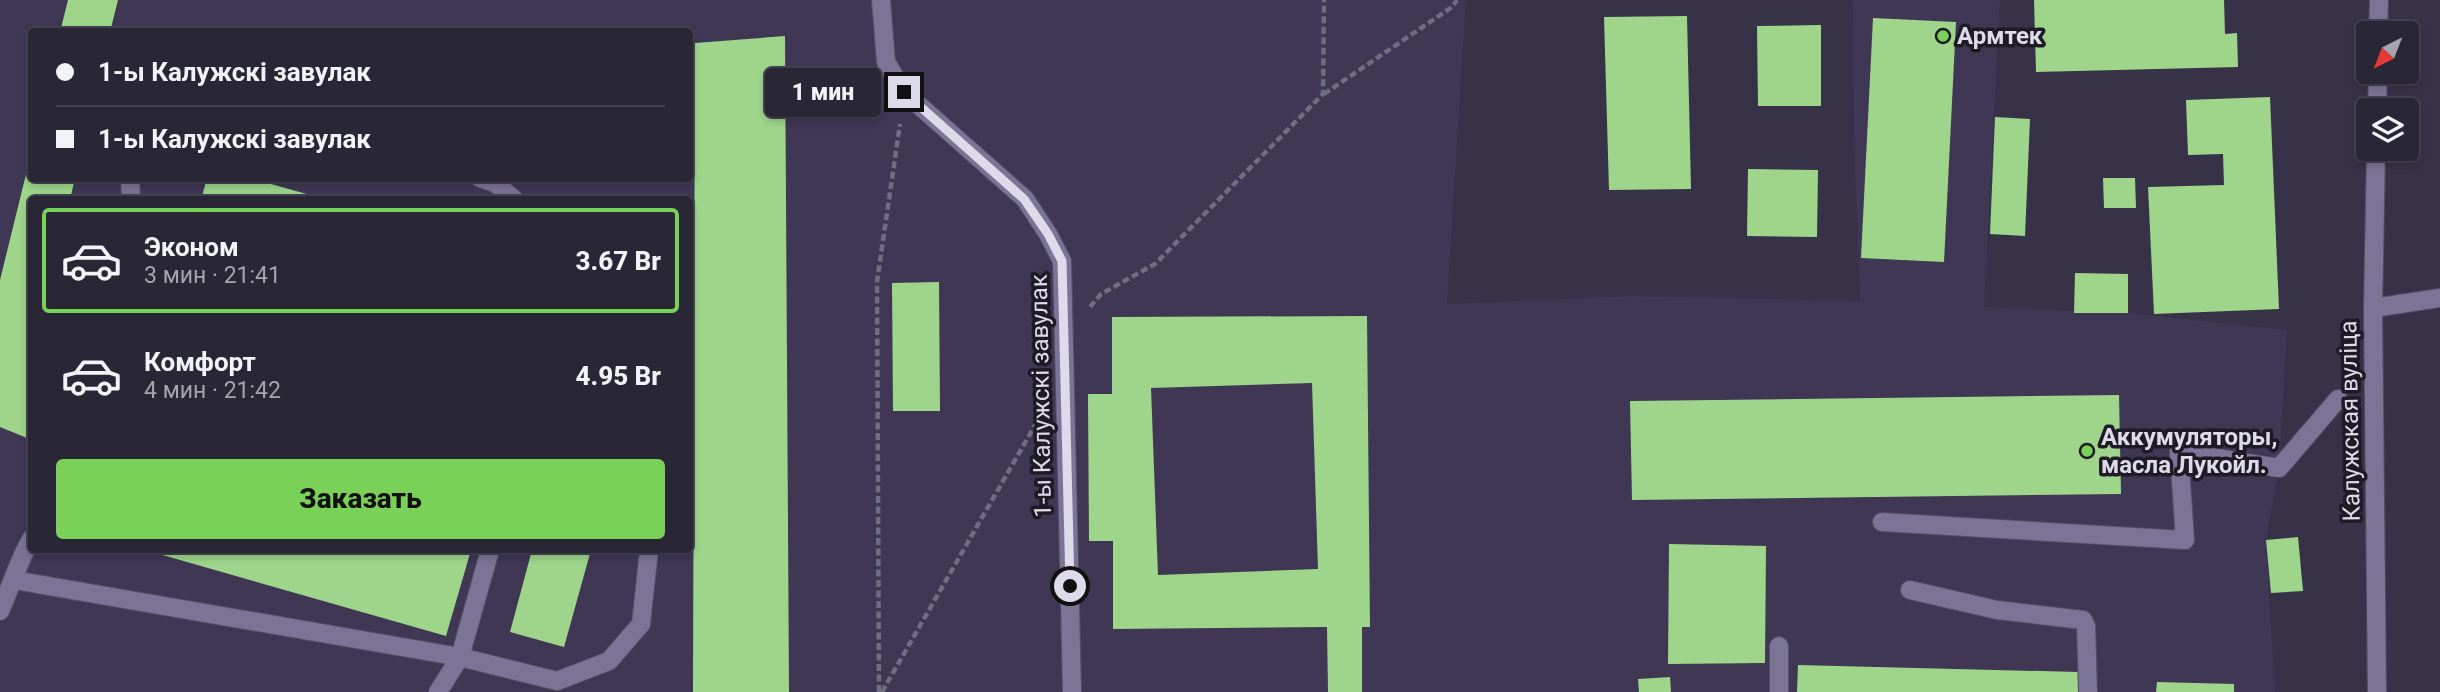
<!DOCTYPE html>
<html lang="ru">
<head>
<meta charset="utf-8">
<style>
  :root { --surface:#292636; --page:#312e3e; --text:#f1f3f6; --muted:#a5a5ad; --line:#454351; --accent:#7ad157 }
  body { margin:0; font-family:Roboto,sans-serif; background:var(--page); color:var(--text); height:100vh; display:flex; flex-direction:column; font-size:26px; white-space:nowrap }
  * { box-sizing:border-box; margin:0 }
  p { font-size:23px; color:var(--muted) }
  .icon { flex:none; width:38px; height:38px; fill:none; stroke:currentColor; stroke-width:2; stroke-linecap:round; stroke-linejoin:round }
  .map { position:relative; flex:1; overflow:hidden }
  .drawer { position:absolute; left:28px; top:196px; width:665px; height:357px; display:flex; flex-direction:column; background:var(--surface); border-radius:7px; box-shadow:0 4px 10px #0003,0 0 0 2px var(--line) }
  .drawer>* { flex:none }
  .banner { position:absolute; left:28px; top:28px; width:665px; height:154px; border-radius:7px; box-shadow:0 4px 10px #0003,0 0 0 2px var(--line); display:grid; align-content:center; height:154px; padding:0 28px; background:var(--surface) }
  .needle { width:46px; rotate:222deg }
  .controls { position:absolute; left:2356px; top:21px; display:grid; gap:14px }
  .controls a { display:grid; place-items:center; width:63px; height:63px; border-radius:7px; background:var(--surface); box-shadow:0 4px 10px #0003,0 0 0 2px var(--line); font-size:35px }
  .end { position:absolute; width:32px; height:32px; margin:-16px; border:9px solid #dddae9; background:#111; box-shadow:0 0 0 4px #111 }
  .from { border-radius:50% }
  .bubble { position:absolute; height:49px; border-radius:7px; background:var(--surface); box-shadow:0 4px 10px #0003,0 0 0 2px var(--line); font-size:23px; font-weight:800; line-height:49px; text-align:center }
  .banner b { display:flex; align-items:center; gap:24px; height:66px; font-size:26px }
  .banner b+b { border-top:2px solid var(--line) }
  .banner i { width:18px; height:18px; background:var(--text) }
  ul { padding:12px 0 0; list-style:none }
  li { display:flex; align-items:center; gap:21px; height:105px; margin:0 14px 10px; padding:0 14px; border:4px solid transparent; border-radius:7px }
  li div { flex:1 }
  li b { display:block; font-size:26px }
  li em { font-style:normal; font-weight:800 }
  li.on { border-color:var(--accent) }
  li>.icon { width:63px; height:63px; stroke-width:1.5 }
  .button { display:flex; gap:14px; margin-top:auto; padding:14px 28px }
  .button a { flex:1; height:80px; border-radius:7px; background:var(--accent); color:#111; font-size:28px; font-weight:800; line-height:80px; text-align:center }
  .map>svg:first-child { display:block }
</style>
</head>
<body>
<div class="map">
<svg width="2440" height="692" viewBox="0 0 2440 692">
  <rect width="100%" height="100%" fill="#373248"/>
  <path fill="#3f3754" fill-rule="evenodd" d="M0,0H1466L1447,304L1631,296L1860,301L1854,140L1853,0H2000L1984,307L2128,313L2287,330L2279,468L2266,540L2275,692H0ZM32,32H690V178H32ZM32,200H690V550H32Z"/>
  <g fill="#9ed58b" fill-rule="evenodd">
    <path d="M68,0H118L110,32H60Z"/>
    <path d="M2034,0H2224L2225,34L2237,33L2238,67L2036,72Z"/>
    <path d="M1687,16L1691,189L1609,190L1604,17Z"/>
    <path d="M1873,18L1956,22L1944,262L1861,258Z"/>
    <path d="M1821,25V106H1758L1757,26Z"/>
    <path d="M785,36L789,692H693L695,43Z"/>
    <path d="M2270,97L2279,309L2154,314L2148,187L2224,185L2223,154L2188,155L2186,100Z"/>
    <path d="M1995,117L2030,119L2025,236L1990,234Z"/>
    <path d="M31,154L32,178H75L70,200H32V440L0,427V280Z"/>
    <path d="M1748,169L1818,170L1817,237L1747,236Z"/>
    <path d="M207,178H250L328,200H201Z"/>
    <path d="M2103,178H2135L2136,208H2104Z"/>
    <path d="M2075,273L2128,274V313H2074Z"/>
    <path d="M939,282L940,411H893L892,283Z"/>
    <path d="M1367,316L1370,627H1362V692H1328L1327,627L1113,629V541H1089L1088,394H1112V317ZM1312,383L1318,569L1158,575L1151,388Z"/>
    <path d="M2119,395L2121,494L1632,500L1630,401Z"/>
    <path d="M2298,537L2303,591L2271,593L2266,540Z"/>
    <path d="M1669,544L1766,546L1765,663L1668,664Z"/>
    <path d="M145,550H471L446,636Z"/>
    <path d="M532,550H591L564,647L510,632Z"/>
    <path d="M1798,665L2079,672L2078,692H1797Z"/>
    <path d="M1670,677L1671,692H1639L1638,679Z"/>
    <path d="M2157,682L2234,684V692H2156Z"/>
  </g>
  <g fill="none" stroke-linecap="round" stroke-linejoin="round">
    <defs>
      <g id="minor">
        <path d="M881,0L886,62L904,92L1025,199L1048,234L1062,261L1072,692"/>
        <path d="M2378,33L2379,0"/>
        <path d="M2377,110L2378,72"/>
        <path d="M2376,149L2373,308L2377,692"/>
        <path d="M130,178L131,200"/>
        <path d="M480,178L495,183L515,200"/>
        <path d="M2373,308L2440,298"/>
        <path d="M1882,522L2185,540L2179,452L2279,468L2338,399"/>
        <path d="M14,580L460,657L557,681L609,661L641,624L649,550"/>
        <path d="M1910,590L1997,610L2083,620L2086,626L2088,692"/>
        <path d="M0,611C11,587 18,561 32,538"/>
        <path d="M1779,646V692"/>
        <path d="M438,692L460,657L490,550"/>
      </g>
    </defs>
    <use href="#minor" stroke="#555065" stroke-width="20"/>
    <g stroke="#716d81" stroke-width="4.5" stroke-dasharray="7 3.5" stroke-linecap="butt">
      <path d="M1324,94L1452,7L1457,0"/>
      <path d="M1090,307L1101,294L1155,264L1323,94L1324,0"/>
      <path d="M879,692L877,282L900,124"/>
      <path d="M882,692L1038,420"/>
    </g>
    <use href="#minor" stroke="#7c7496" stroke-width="18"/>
  </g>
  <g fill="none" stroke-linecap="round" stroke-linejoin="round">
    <path stroke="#dddae9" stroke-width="9" d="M904,92L1024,199L1048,234L1062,261L1070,586"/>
  </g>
  <g fill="#7ad157" stroke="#1e1b26" stroke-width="2.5">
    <circle cx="1943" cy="36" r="7"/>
    <circle cx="2087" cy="451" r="7"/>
  </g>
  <g text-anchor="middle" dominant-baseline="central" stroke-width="7" stroke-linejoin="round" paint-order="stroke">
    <g font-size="24" font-weight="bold" fill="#dddae9" stroke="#1e1b26" text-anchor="start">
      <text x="1957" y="36">Армтек</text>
      <text x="2101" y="437">Аккумуляторы,<tspan x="2101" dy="28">масла Лукойл.</tspan></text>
    </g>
    <g font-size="24" fill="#dddae9" stroke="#1e1b26">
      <text transform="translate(1041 396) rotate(-91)">1-ы Калужскі завулак</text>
      <text transform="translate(2350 421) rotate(-91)">Калужская вуліца</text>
    </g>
  </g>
</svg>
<div class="controls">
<a><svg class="needle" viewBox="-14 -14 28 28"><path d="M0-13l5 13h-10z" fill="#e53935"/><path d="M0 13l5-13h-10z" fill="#a5a5ad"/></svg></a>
<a><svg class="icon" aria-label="layers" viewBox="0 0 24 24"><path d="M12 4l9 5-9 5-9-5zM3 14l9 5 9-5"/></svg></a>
</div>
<i class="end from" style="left:1070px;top:586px"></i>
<i class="end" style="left:904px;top:92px"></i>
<div class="bubble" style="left:765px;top:68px;width:116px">1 мин</div>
<div class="banner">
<b><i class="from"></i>1-ы Калужскі завулак</b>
<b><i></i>1-ы Калужскі завулак</b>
</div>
<section class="drawer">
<ul>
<li class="on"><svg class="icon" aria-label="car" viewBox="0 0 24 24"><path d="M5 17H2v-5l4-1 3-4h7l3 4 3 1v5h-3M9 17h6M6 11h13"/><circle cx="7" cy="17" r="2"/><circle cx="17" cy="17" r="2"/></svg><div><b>Эконом</b><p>3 мин · 21:41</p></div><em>3.67 Br</em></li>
<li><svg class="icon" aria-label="car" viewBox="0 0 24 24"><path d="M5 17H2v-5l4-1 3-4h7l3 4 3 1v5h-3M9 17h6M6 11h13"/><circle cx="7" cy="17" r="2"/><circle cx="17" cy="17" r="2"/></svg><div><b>Комфорт</b><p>4 мин · 21:42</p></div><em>4.95 Br</em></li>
</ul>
<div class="button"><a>Заказать</a></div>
</section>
</div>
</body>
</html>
